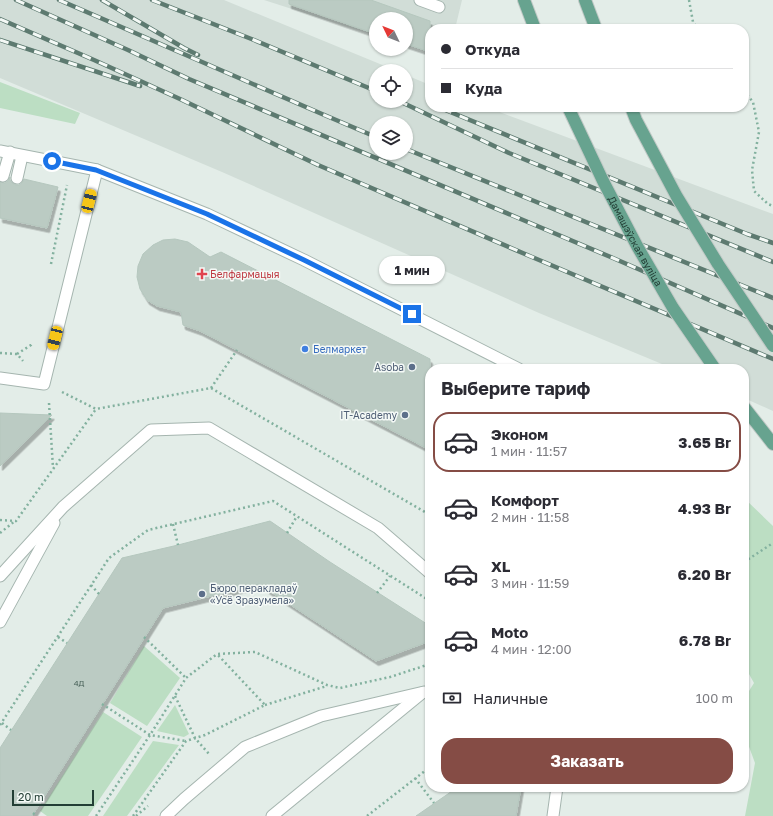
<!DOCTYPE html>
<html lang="ru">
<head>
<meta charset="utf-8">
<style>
  :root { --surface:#fff; --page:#f2f2f3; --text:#2b2b33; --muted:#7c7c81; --line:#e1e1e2; --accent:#854c45 }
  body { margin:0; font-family:"Golos Text",sans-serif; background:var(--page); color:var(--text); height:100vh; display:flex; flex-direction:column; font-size:15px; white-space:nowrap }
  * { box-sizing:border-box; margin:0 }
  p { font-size:13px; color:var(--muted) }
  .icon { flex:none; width:22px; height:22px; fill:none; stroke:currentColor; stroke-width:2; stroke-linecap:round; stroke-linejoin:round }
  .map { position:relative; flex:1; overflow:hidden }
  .panel { position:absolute; left:425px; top:364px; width:324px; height:428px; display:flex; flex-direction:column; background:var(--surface); border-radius:16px; box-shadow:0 1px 3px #0004 }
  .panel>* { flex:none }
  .top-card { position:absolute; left:425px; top:24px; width:324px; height:88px; border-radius:16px; box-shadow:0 1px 3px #0004; display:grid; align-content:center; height:88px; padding:0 16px; background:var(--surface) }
  .needle { width:26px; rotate:313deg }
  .controls { position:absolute; left:369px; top:12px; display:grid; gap:8px }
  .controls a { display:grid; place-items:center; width:44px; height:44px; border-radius:50%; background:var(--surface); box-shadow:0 1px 3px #0004; font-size:20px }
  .scale { position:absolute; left:12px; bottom:10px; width:82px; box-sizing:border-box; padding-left:4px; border:2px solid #223e35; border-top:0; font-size:11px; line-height:14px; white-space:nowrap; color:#223e35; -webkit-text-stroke:3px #f4f9f6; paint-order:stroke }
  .end { position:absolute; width:18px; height:18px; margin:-9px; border:5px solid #1a73e8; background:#fff; box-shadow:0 0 0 2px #fff }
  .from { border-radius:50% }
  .bubble { position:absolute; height:28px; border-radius:14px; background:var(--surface); box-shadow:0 1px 3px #0004; font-size:13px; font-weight:700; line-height:28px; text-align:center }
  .car { position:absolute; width:12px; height:24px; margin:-12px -6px; border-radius:5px; box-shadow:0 0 3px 1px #0007; background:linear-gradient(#f5c518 24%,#345 0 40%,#f5c518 0 76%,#345 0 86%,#f5c518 0) }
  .top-card b { display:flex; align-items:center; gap:14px; height:38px; font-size:15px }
  .top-card b+b { border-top:1px solid var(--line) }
  .top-card i { width:10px; height:10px; background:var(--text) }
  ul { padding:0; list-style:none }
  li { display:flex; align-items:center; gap:12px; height:60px; margin:0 8px 6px; padding:0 8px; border:2px solid transparent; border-radius:16px }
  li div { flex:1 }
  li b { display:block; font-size:15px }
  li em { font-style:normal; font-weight:700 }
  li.on { border-color:var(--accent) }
  li>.icon { width:36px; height:36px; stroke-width:1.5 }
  h2 { padding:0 16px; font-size:18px; line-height:48px }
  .pay { display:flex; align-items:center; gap:10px; height:44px; padding:0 16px; font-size:15px }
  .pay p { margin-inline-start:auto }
  .cta { display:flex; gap:8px; margin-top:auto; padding:8px 16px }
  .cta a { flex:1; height:46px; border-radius:16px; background:var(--accent); color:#fff; font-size:16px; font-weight:700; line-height:46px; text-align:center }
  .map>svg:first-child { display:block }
</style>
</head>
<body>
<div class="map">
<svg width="773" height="816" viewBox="0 0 773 816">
  <defs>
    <filter id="shadow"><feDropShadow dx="2.5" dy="4.5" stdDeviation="0" flood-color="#0004"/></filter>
  </defs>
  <rect width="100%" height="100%" fill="#e3ede8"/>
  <g fill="#d1ddd7" fill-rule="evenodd">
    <path d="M0,0H224L397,71H376V101H406V75L430,85V107H486L773,214V411L744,398V369H674L539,313L222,172L0,78ZM376,123H406V153H376Z"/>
    <path d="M264,0H462L455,29H430V53L406,45V19H376V36Z"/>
  </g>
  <g fill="#bcdec3">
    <path d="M0,82L80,113L75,124L0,108Z"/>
    <path d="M744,498L773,526V816H745L755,763L744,733V699L754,683L744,665Z"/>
    <path d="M144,646L180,678L147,726L110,703Z"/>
    <path d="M175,705L189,734L184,737L157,731Z"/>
    <path d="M103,712L142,737L88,816H47L40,811Z"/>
    <path d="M153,741L179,745L127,816H103Z"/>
  </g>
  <g fill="#bbcbc3" stroke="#b5c7be" filter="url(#shadow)">
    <path d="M289,0H371L430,21V52L406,44V19H376V34L289,4Z"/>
    <path d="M10,177V180L12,183L16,185H19L22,183L24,179L58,187L47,228L0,218V182L5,183L8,181Z"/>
    <path d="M175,239L188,242L210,257L221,252L430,359V450L237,350L200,331L183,325L181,312L157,306L147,300L140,289L137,277L138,266L143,254L153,245L163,240Z"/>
    <path d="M0,413L52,415L0,466Z"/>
    <path d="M270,521L330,562L430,626V641L376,661L259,584L163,608L32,816H0V748L122,558L178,545Z"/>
    <path d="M458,787H521L516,816H416Z"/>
  </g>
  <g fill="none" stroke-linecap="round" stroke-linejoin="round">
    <defs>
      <g id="lane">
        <path d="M420,0L439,7"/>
        <path d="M0,151L97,170L207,214L304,260L519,369"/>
        <path d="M3,176L10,152"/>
        <path d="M17,178L22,156"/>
        <path d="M0,378L44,384L97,170"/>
        <path d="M0,576L63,507L151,430L209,428L378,528L430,573"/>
        <path d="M0,622L54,523"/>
        <path d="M166,816L184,799L245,747L321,716L424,692"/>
        <path d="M272,816L422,693"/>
        <path d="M553,816L557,787"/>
      </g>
      <g id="primary">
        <path d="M524,0L535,29"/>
        <path d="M585,0L596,29"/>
        <path d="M744,407L773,444"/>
      </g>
    </defs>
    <use href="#lane" stroke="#a5b5af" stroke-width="13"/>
    <use href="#primary" stroke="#c1c9c6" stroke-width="14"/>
    <g stroke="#83b19f" stroke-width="2.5" stroke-dasharray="2 3" stroke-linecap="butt">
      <path d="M689,0L693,22L698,29"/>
      <path d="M744,91L753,102L759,132L752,170L754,191L768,204L773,206"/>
      <path d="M51,264L67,185"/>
      <path d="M0,353L17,354L23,361"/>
      <path d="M17,354L31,345L32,343"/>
      <path d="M211,388L237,350"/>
      <path d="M62,392L96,409L211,388L430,515"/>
      <path d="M49,403L53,468"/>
      <path d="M0,520L16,521L96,409"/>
      <path d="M173,524L178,545"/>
      <path d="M0,533L15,521"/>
      <path d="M287,533L297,516"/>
      <path d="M744,562L773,543"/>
      <path d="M91,585L99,594"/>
      <path d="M377,593L390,576"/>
      <path d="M58,637L67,643"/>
      <path d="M144,637L186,678"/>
      <path d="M175,696L195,738L209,754"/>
      <path d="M102,704L150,735L186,741"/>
      <path d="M265,705L327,686"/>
      <path d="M2,723L11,730"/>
      <path d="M0,725L109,558L148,530L273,501L430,601"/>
      <path d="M415,778L434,803"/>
      <path d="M33,813L37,816"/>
      <path d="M96,816L150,735L186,678L217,654L255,652L327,685L340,688L390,677L430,664"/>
      <path d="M133,816L186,741L205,735L265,705L217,654"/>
      <path d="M136,816L148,806"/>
      <path d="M367,816L430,767"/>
    </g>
    <use href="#lane" stroke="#fff" stroke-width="11"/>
    <use href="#primary" stroke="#67a38f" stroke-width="12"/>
    <defs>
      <g id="rail">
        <path d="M16,0L128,50L189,79L613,258L773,328"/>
        <path d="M59,0L322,114L376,137"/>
        <path d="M102,0L184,48L198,55"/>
        <path d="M152,0L254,40L376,91"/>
        <path d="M0,19L94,60L180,99L318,165L532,257L773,359"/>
        <path d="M0,40L140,86"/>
        <path d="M399,101L509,153L773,262"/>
        <path d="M443,109L747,234L773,243"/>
        <path d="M406,149L773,298"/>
      </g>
    </defs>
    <use href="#rail" stroke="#5d7a70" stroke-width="4.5"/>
    <use href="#rail" stroke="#f4f9f6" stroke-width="3" stroke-dasharray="9" stroke-linecap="butt"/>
    <defs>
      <g id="primary-bridge">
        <path id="s1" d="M568,107L603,181L637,246L673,308L715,369"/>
        <path d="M631,107L636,120L677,197L718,264L773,346"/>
      </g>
    </defs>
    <use href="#primary-bridge" stroke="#c1c9c6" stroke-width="14" stroke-linecap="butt"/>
    <use href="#primary-bridge" stroke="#67a38f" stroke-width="12"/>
  </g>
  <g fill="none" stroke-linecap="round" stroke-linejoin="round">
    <path stroke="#1a73e8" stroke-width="5" d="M52,161L96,170L207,214L304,260L412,314"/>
  </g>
  <path fill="#e0444e" stroke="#f4f9f6" stroke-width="1.5" d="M200 268h4v4h4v4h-4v4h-4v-4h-4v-4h4z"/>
  <circle fill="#3f7fe0" stroke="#f4f9f6" stroke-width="1.5" cx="305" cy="349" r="4"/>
  <g fill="#5c6f8a" stroke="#f4f9f6" stroke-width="1.5">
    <circle cx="412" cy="367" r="4"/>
    <circle cx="405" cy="415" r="4"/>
    <circle cx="202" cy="594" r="4"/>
  </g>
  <g text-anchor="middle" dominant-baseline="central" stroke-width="3" stroke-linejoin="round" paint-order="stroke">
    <g font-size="8" fill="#486158">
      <text x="79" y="683">4Д</text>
    </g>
    <g font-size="10" fill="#223e35" stroke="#f4f9f6">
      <text stroke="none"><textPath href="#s1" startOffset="150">Дамашэўская вуліца</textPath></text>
    </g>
    <g font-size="10" fill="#be3a42" stroke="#f4f9f6" text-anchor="start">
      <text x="210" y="274">Белфармацыя</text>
    </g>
    <g font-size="10" fill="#366cbe" stroke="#f4f9f6" text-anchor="start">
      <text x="313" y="349">Белмаркет</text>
    </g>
    <g font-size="10" fill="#4e5e75" stroke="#f4f9f6" text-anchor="end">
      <text x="404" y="367">Asoba</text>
      <text x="397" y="415">IT-Academy</text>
      <text x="210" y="588" text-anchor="start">Бюро перакладаў<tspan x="210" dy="12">«Усё Зразумела»</tspan></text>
    </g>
  </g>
</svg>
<div class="controls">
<a><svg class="needle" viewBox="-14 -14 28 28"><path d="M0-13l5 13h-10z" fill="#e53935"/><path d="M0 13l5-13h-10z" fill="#7c7c81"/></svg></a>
<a><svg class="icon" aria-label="locate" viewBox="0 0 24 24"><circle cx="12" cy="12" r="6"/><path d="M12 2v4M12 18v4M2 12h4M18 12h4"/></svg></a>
<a><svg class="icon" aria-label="layers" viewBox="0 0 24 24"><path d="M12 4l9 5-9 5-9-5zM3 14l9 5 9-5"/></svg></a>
</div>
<div class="scale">20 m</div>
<i class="end from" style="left:52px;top:161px"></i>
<i class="end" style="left:412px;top:314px"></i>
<div class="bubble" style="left:379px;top:256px;width:66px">1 мин</div>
<i class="car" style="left:89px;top:201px;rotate:14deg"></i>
<i class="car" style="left:55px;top:338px;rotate:194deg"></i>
<div class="top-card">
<b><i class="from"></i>Откуда</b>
<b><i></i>Куда</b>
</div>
<section class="panel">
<h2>Выберите тариф</h2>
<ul>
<li class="on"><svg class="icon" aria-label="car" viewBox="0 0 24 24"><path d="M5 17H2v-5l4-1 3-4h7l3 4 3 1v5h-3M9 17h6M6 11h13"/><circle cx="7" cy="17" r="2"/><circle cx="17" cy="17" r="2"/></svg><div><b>Эконом</b><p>1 мин · 11:57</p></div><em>3.65 Br</em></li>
<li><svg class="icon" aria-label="car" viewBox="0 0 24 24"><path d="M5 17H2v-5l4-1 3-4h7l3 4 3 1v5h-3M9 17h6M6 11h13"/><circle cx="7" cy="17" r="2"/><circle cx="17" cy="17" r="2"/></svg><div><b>Комфорт</b><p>2 мин · 11:58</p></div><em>4.93 Br</em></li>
<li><svg class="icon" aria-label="car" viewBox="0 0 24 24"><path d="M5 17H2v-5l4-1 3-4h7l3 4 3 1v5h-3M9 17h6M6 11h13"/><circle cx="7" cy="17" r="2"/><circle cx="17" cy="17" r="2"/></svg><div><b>XL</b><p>3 мин · 11:59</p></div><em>6.20 Br</em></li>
<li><svg class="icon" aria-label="car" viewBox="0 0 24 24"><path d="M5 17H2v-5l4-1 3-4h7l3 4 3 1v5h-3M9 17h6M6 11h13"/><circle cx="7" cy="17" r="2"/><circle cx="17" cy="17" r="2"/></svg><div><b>Moto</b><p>4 мин · 12:00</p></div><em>6.78 Br</em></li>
</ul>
<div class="pay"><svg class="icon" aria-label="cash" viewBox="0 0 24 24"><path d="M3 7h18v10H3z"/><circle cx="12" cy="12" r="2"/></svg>Наличные<p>100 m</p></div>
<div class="cta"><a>Заказать</a></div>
</section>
</div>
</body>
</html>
